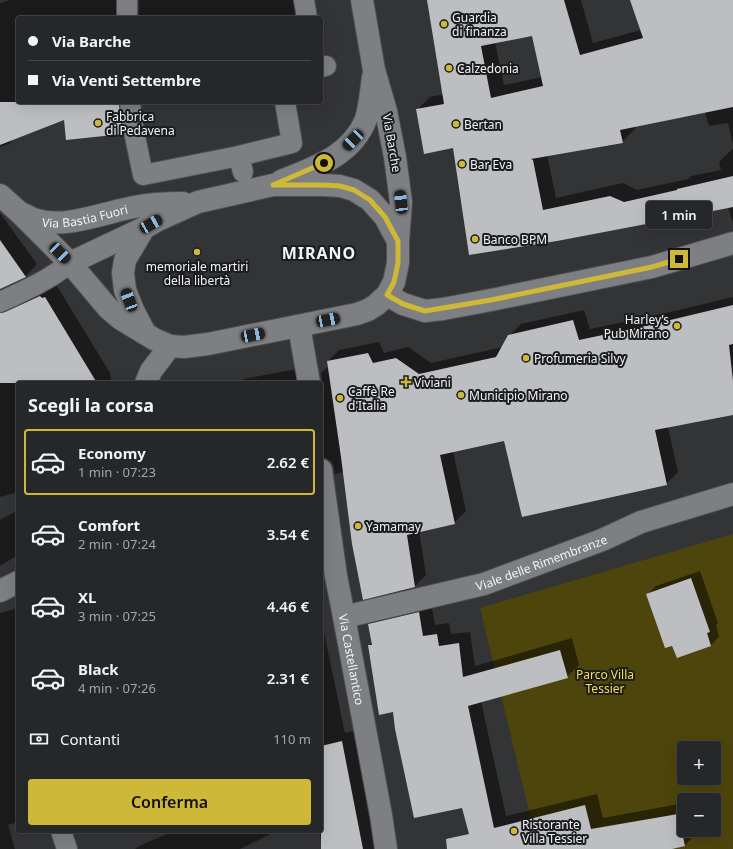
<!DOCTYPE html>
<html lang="it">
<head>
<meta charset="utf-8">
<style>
  :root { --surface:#262728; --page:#323334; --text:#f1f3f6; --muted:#a4a5a8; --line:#424445; --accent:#ceb837 }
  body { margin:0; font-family:"Noto Sans",sans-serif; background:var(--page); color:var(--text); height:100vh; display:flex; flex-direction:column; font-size:15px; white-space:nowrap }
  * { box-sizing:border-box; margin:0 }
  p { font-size:13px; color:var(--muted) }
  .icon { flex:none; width:22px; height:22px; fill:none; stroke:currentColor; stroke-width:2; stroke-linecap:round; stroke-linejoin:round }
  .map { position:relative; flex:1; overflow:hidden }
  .details { position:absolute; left:16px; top:381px; width:307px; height:452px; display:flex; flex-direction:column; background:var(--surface); border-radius:4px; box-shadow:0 4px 16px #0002,0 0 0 1px var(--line) }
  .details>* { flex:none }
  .guide { position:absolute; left:16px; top:16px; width:307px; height:88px; border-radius:4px; box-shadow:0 4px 16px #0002,0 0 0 1px var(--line); display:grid; align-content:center; height:88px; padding:0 12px; background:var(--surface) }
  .buttons { position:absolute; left:677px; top:741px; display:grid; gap:8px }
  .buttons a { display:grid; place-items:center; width:44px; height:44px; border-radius:4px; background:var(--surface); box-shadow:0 4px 16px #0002,0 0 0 1px var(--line); font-size:20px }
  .end { position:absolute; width:18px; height:18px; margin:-9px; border:5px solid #ceb837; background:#111; box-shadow:0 0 0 2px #111 }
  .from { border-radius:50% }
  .bubble { position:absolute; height:28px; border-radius:4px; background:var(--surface); box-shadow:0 4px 16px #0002,0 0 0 1px var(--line); font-size:13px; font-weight:600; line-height:28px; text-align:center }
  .car { position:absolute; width:12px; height:24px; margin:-12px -6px; border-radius:5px; box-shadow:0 0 3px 1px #0007; background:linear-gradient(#222 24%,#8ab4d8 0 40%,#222 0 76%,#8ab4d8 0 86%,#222 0) }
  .guide b { display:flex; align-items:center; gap:14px; height:38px; font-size:15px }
  .guide b+b { border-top:1px solid var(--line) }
  .guide i { width:10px; height:10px; background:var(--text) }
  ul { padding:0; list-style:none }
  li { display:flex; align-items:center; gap:12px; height:66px; margin:0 8px 6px; padding:0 4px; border:2px solid transparent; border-radius:4px }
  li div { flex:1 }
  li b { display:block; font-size:15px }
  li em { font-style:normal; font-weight:600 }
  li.current { border-color:var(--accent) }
  li>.icon { width:36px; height:36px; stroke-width:1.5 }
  h2 { padding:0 12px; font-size:18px; line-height:48px }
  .pay { display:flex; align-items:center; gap:10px; height:44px; padding:0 12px; font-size:15px }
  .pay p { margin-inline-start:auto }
  .action { display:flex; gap:8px; margin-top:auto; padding:8px 12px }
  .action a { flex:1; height:46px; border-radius:4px; background:var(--accent); color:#111; font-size:16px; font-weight:600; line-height:46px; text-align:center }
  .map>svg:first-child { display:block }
</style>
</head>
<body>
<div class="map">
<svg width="733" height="849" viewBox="0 0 733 849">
  <rect width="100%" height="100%" fill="#333436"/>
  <path fill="#4e450c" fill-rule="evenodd" d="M733,534V849H570L535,836L480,608ZM684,748H714V778H684ZM684,800H714V830H684Z"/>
  <g fill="#0007" fill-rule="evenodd">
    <path d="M10,0H127L133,17L139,18H18V102H131L134,122L122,133L65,118L15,138L9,144L0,147V3Z"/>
    <path d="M139,0H295L296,18H139Z"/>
    <path d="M428,0H581L593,43L641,30L631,0H733V144L728,123L709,126L705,112L635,126V129L622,142L547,155L556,198L623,183L637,190L688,179L691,176L721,170L719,162L732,149H733V220L732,221L728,207L557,240L453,147L417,110L430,97L444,94ZM533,35L542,77L504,85L495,42Z"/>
    <path d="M0,213L37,264L26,276L0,288Z"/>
    <path d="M52,285L54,287L57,286L110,373L112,383H18V492L0,497V289L1,295Z"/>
    <path d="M733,297V414L668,427L678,472L666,484L505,440L453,451L466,511L454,523L419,531L426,575L415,586L344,472L335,474L334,468L332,462L326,458L321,457V384H322V381L321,373L329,366L328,361L339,350L379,342L384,353L408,347L431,363L503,347L509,336L521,324L584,310L590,329L653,316Z"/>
    <path d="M307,367L316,383H241L244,379Z"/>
    <path d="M18,510V555L0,566V520Z"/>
    <path d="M700,571L718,623L716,625L719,637L711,645L677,657L647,595L656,586Z"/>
    <path d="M431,601L435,625L449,623L451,634L470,632L475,666L572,638L579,665L567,677L481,701L506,816L597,794L603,818L684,803V830H696L697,833L685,845L667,849H471L474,848L462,807L394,711L369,646L373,642L369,624L381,612Z"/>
    <path d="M18,608V822L8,825L15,849H0V613Z"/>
    <path d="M321,618L345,733L354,731L373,829L374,849H323L319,831H321Z"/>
    <path d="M174,831H277L240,849H135L139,846Z"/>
  </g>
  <g fill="#bcbec1" fill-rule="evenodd">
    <path d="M427,0H564L580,55L643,38L630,0H733V107L620,130L623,143L531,159L533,160L543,210L610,196L624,202L677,190V189L733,176V207L683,217L557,241L469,255L453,148L424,154L416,109L444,104ZM532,36L543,86L491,98L481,46Z"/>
    <path d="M0,102H119L121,123L123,134L66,140L64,120L0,145Z"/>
    <path d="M0,240L26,277L0,289Z"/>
    <path d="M40,296L42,298L45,297L97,383H0V313L5,312Z"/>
    <path d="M733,305V344L729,345L733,381V415L655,430L667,485L522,517L504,441L440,455L455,524L407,535L415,587L363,600L352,544L341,457L327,361L368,353L373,363L396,358L419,374L496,357L508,335L573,320L579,340L641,327Z"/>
    <path d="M691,578L710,632L707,633L711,646L677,658L672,646L665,648L646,594Z"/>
    <path d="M419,612L423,636L437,634L439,646L459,643L463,677L560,650L568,678L468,706L494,828L585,805L591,829L678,814L685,846L672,849H447L446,839L469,834L462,808L414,818L395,729L393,712L379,715L368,645H372L368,624Z"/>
    <path d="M342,741L363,849H321V746Z"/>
  </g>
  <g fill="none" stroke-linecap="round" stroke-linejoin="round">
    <defs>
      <g id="pedestrian">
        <path d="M127,0V18"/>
        <path d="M304,0L307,18"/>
        <path d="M321,67L326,66"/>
        <path d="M130,102L132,122L143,175L239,156L243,172"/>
        <path d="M239,156L292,143L285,102"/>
        <path d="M0,302C24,291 49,280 70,263"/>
        <path d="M61,831L67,849"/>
      </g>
      <g id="minor">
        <path d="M281,181C313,168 352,156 366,119C370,106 371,91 373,77"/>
        <path d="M0,195L20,213L70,263L108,308L121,319L154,339L170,346L184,347L208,344L357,314L368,310L376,305L387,295L394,282L398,263V241L401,202L395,157L386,111L374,70L362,0"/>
        <path id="s1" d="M23,214C28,216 32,219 37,220C64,229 107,212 134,207C150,204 167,203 183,203"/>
        <path d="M70,263L144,228"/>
        <path d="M387,295L403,304L425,311L443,309L491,300L652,267L733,243"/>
        <path d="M299,326L309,383"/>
        <path d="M145,333L133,310L125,290L123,273L125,260L144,228L158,220L198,202L273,185H324L340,186L354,190L370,200L385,217L398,241"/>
        <path d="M146,383L151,371L170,346"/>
        <path id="s2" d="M321,470L336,576L344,617L381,815L386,849"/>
        <path d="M0,591L18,582"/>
        <path id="s3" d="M344,617L484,584L602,540L641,522L733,494"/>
      </g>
    </defs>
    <use href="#pedestrian" stroke="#4f5052" stroke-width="22"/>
    <use href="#minor" stroke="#4f5052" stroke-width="24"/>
    <use href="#pedestrian" stroke="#7e7f82" stroke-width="20"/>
    <use href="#minor" stroke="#7e7f82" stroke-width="22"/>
  </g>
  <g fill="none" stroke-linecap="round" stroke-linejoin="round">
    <path stroke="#ceb837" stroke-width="5" d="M324,163L273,185H324L340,186L354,190L370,200L385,217L398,241V263L394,282L387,295L403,304L425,311L491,300L623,273L652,267L679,259"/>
  </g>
  <g fill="#ceb837" stroke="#1b1c1d" stroke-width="1.5">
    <circle cx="444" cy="24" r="4"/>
    <circle cx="449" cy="68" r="4"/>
    <circle cx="98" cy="123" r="4"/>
    <circle cx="456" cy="124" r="4"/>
    <circle cx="462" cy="164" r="4"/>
    <circle cx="475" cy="239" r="4"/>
    <circle cx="197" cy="252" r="4"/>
    <circle cx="677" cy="326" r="4"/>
    <circle cx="526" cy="358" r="4"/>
    <path d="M404 376h4v4h4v4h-4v4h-4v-4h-4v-4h4z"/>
    <circle cx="461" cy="395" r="4"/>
    <circle cx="340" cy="398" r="4"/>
    <circle cx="358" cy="526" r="4"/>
    <circle cx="514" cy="831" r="4"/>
  </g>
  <g text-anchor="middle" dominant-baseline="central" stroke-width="4" stroke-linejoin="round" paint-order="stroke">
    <g font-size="12" fill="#f2f3f5" stroke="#1b1c1d" text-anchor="start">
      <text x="452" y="17">Guardia<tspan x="452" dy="14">di finanza</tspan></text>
      <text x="457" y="68">Calzedonia</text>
      <text x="106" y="116">Fabbrica<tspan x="106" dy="14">di Pedavena</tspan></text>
      <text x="464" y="124">Bertan</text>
      <text x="470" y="164">Bar Eva</text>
      <text x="483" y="239">Banco BPM</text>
      <text x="197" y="266" text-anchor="middle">memoriale martiri<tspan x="197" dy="14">della libertà</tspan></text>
      <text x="669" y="319" text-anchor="end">Harley’s<tspan x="669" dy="14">Pub Mirano</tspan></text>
      <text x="534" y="358">Profumeria Silvy</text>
      <text x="414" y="382">Viviani</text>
      <text x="348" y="391">Caffè Re<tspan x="348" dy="14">d'Italia</tspan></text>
      <text x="469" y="395">Municipio Mirano</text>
      <text x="366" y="526">Yamamay</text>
      <text x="522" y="824">Ristorante<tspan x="522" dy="14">Villa Tessier</tspan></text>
    </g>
    <g font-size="12" fill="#f2f3f5" stroke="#1b1c1d">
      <text transform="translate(392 143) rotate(80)">Via Barche</text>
      <text stroke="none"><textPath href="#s1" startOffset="64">Via Bastia Fuori</textPath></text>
      <text stroke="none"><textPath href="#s3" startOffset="205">Viale delle Rimembranze</textPath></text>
      <text stroke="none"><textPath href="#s2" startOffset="192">Via Castellantico</textPath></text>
    </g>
    <g font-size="12" fill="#f5dd4d" stroke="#1b1c1d">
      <text x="605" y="674">Parco Villa<tspan x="605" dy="14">Tessier</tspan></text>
    </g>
    <g font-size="16" font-weight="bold" letter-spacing="1" fill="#f2f3f5" stroke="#1b1c1d">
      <text x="319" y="253">MIRANO</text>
    </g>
  </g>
</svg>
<div class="buttons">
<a>+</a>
<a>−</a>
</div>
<i class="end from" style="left:324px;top:163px"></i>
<i class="end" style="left:679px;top:259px"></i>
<div class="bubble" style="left:646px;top:201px;width:66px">1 min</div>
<i class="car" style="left:353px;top:140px;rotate:224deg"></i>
<i class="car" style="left:401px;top:202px;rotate:353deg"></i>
<i class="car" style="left:151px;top:224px;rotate:60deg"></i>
<i class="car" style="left:60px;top:253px;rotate:135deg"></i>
<i class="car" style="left:129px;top:300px;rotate:339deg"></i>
<i class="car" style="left:328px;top:320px;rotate:79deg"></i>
<i class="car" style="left:253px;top:335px;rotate:79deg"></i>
<div class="guide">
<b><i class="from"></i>Via Barche</b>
<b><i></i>Via Venti Settembre</b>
</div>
<section class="details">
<h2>Scegli la corsa</h2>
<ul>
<li class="current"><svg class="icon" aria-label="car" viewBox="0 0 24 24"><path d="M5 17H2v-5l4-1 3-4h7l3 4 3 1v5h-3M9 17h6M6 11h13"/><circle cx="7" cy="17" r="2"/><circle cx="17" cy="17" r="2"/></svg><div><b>Economy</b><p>1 min · 07:23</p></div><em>2.62 €</em></li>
<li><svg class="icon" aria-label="car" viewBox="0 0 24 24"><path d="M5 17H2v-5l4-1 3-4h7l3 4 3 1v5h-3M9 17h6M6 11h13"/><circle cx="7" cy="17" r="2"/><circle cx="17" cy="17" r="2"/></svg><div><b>Comfort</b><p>2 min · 07:24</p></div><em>3.54 €</em></li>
<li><svg class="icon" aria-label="car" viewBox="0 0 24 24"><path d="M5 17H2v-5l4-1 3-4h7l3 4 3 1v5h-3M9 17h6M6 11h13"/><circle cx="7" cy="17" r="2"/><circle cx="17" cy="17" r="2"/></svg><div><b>XL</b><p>3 min · 07:25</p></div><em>4.46 €</em></li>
<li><svg class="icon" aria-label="car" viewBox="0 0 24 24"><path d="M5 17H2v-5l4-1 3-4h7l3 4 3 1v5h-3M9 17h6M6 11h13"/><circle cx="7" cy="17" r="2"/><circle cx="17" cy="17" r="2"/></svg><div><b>Black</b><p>4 min · 07:26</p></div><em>2.31 €</em></li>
</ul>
<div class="pay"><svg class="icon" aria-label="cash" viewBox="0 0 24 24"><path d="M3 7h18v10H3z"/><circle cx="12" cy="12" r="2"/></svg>Contanti<p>110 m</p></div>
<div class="action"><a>Conferma</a></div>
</section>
</div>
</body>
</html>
